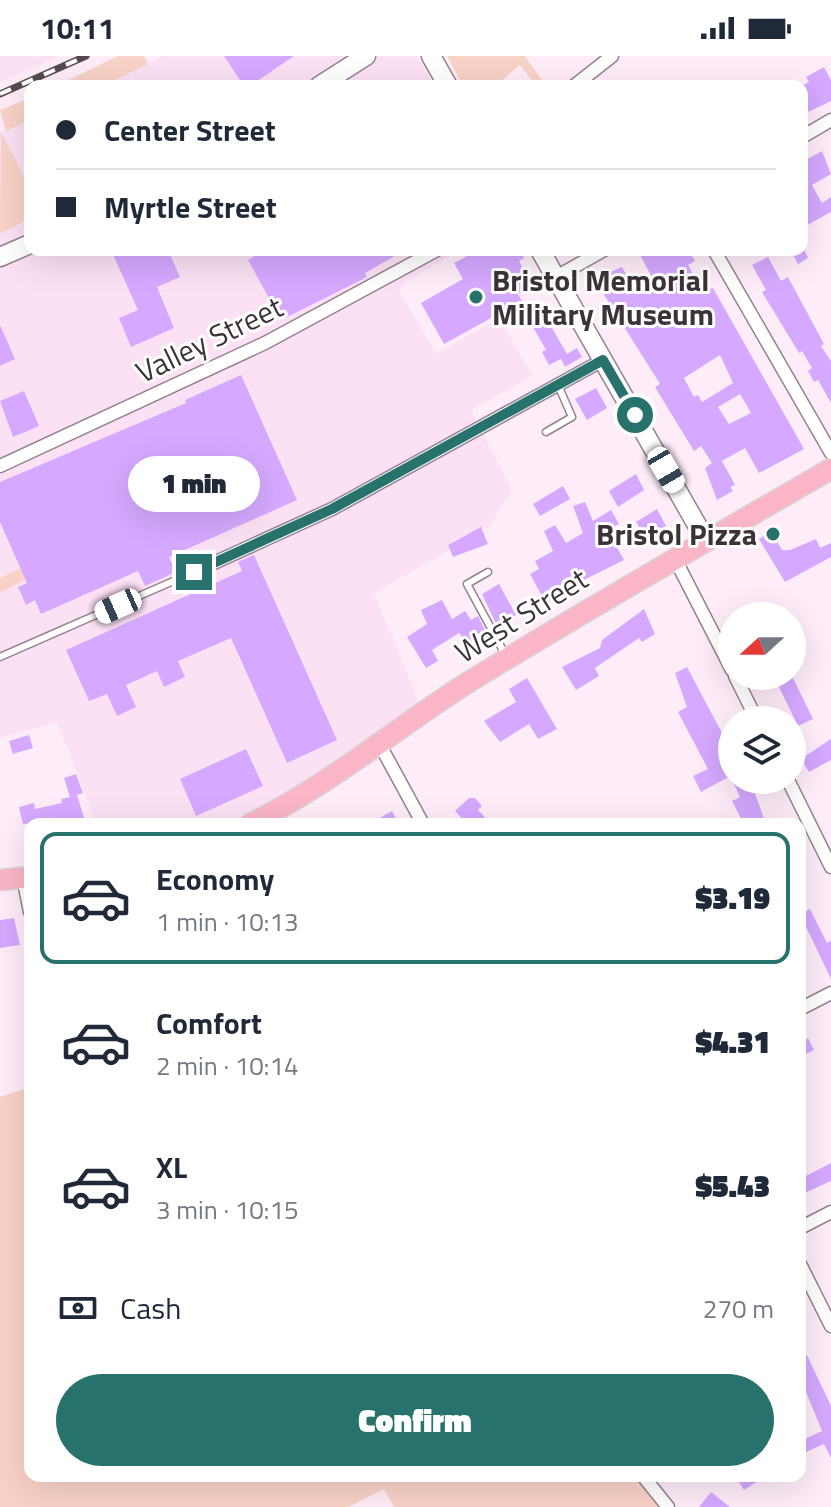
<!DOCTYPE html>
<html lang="en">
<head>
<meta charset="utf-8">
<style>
  :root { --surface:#fff; --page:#f6f6f7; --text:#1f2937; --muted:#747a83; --line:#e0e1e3; --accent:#28726d }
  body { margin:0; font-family:"Titillium Web",sans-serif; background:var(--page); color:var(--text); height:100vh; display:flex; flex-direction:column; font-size:30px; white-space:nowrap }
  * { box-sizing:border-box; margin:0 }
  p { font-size:26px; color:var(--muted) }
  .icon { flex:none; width:44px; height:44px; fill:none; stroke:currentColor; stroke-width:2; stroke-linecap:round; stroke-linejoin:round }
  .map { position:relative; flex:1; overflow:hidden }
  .panel { position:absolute; left:24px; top:762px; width:782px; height:664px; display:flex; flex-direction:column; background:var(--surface); border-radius:16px; box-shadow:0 8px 32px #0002 }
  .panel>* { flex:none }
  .banner { position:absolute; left:24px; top:24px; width:784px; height:176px; border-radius:16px; box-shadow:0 8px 32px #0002; display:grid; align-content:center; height:176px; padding:0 32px; background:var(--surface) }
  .needle { width:52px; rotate:249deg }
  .fabs { position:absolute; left:718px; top:546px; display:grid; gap:16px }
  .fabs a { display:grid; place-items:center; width:88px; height:88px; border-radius:50%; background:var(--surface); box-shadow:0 8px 32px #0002; font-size:40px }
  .end { position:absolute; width:36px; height:36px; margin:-18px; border:10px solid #28726d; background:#fff; box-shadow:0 0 0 4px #fff }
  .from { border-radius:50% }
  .bubble { position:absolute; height:56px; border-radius:28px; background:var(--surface); box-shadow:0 8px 32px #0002; font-size:26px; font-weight:800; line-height:56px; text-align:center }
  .car { position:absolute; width:24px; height:48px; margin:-24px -12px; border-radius:10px; box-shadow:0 0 6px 2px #0007; background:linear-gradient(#fff 24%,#345 0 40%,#fff 0 76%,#345 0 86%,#fff 0) }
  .banner b { display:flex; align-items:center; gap:28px; height:76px; font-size:30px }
  .banner b+b { border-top:2px solid var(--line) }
  .banner i { width:20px; height:20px; background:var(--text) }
  ul { padding:14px 0 0; list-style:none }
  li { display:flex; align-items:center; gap:24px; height:132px; margin:0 16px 12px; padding:0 16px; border:4px solid transparent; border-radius:16px }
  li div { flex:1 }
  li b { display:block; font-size:30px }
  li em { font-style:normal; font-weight:800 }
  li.selected { border-color:var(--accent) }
  li>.icon { width:72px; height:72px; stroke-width:1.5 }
  .pay { display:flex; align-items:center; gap:20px; height:88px; padding:0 32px; font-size:30px }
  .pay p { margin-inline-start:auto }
  .primary-button { display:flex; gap:16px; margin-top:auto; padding:16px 32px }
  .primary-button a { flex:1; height:92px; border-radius:48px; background:var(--accent); color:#fff; font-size:32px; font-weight:800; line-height:92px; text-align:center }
  .status { display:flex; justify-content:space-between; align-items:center; height:56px; padding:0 40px; background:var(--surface); direction:ltr }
  .status svg { height:22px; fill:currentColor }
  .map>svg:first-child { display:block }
</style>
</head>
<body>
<div class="status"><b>10:11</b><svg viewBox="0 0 49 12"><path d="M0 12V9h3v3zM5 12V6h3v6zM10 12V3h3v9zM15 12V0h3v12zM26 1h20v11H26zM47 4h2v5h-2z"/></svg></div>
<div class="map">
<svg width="831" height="1451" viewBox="0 0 831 1451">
  <rect width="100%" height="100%" fill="#feedf9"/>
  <g fill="#fce0f4">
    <path d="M0,0H59L0,26Z"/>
    <path d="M163,0H416L435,30H102Z"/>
    <path d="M30,64V194H461L405,226L399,234L436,298L499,262L533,320L471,354L512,434L490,470L453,484L448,489L450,494L374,537L420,648L369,686L378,704L275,768H97L57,666L0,682V76Z"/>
  </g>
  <g fill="#f9d2c7">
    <path d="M118,0H144L148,8L102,30H56Z"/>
    <path d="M447,0H525L546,30H532L534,27L520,9L495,30H463Z"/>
    <path d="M30,42V64L6,75L0,54Z"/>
    <path d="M1,76L30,133V163L0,177Z"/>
    <path d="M21,512L26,523L0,537V522Z"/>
    <path d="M30,1031V1420H637L660,1451H394L384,1433L348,1451H0V1041Z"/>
  </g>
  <g fill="#d5a9ff" fill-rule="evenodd">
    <path d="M224,0H294L250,30H244Z"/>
    <path d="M824,11L831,24V45L802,59V30L809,26L806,21Z"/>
    <path d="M822,95L831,118L812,129L822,147L831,141V156L802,172V106Z"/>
    <path d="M803,191L808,202L798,208L792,197Z"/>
    <path d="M111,194H168L180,221L157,231L174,272L131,291L119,262L138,254Z"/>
    <path d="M265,194H405L365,217L367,221L281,264L248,204Z"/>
    <path d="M478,194H520L524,202L519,205L532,229L518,238L522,245L444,288L421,247L463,223L454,207Z"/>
    <path d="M649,194H688L695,205L688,209L703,235L713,232L804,393L759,417L745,392L722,405L735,429L730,431L733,435L717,444L705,412L712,407L701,390L694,395L655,331L660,328L594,223L622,211L636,235L654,225L640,199ZM720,299L733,327L702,346L698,339L694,341L684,322ZM740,338L751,357L729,368L718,351Z"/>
    <path d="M768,201L781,225L788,221L824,288L821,290L831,305V347L818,324L814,326L808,315L812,312L802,295L799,297L762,236L766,234L752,209Z"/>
    <path d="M547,263L567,298L577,292L582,301L565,311L561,303L549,309L542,296L546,294L533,271Z"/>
    <path d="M0,269L15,303L0,310Z"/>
    <path d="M241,319L297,444L169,501L176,516L145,530L138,515L41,558L35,544L26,549L18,531L27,527L0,466V426L186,347L185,344Z"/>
    <path d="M596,332L607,352L587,364L575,343Z"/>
    <path d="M24,335L39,370L13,381L0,345Z"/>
    <path d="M636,418L644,434L618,451L609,435Z"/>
    <path d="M563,430L570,443L540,460L533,448Z"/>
    <path d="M585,446L593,465L611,454L619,468L607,474L624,504L580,526L579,522L558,534L561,538L546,547L530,518L539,513L535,505L553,495L544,475L555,469L566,487L583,477L573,450Z"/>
    <path d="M657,453L666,470L663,472L666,477L649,487L636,466Z"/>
    <path d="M481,471L488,488L453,501L448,489Z"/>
    <path d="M771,476L782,494H790L816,483L820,492L831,487V501L785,526L759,483Z"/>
    <path d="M254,499L337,684L287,707L231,582L178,605L185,621L164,631L157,615L126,629L136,651L117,660L107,638L89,645L66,594L242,515L238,506Z"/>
    <path d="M499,528L516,559L497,570L482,538Z"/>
    <path d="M442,544L452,563L465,555L471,564L478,560L486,576L469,589L459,577L432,594L438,605L426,612L407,581L427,568L421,554Z"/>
    <path d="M644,553L655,578L642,586L639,582L595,612L599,620L576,634L562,611L600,592L602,584Z"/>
    <path d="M687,611L732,696V719L701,736L693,720L708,713L678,656L687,651L675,617Z"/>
    <path d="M527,622L557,673L538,683L529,668L500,686L484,665L516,646L509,633Z"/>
    <path d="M793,622L813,663L798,670L778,629Z"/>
    <path d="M29,679L33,692L13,698L9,685Z"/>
    <path d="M831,683V704L809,716L801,703Z"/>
    <path d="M246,693L263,730L196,760L180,723Z"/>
    <path d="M76,718L83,737L77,739L86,768H69L68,765L23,768L19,751L34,747L35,753L62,747L61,743L70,741L64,722Z"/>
    <path d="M732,724H750L766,768H744L732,745L740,741Z"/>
    <path d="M469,742H475L482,750L478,754L485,761L477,768H467L455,755Z"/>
    <path d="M392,755L399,768H369Z"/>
    <path d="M810,853L827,887L831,885V923L800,858Z"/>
    <path d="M14,862L20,889L0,892V864Z"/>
    <path d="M808,982L814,994L800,1001V986Z"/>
    <path d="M831,1107V1125L800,1139V1123Z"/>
    <path d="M807,1299L831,1350V1402L824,1388L804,1397L800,1390V1385L822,1375L800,1321V1302Z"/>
    <path d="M735,1420H766L744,1434Z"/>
    <path d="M711,1436L730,1451H699Z"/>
  </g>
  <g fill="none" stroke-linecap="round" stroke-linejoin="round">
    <defs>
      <g id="lane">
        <path d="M546,376L572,361L558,329"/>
        <path d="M488,516L467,528L506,600"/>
        <path d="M0,601L194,516"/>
      </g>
      <g id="street">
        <path d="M574,30L612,0"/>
        <path d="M802,81L831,64"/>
        <path d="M714,194L831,397"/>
        <path d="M556,221L604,194"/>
        <path d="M0,410L265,287L437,194"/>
        <path d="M674,501L732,614"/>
        <path d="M194,516L332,453L603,304"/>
        <path d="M735,620L757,664"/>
        <path d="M380,689L423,768"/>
        <path d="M788,724L831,811"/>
        <path d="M23,821L30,856"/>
        <path d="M800,953L831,937"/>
        <path d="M800,1172L831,1156"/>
        <path d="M800,1208L831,1270"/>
        <path d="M643,1420L668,1451"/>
      </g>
      <g id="secondary">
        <path d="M431,0L448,30"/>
        <path d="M319,30L366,0"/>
        <path d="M540,194L705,483"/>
        <path d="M0,201L30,188"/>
      </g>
      <g id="primary">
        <path d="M250,768C328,730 392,675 464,629C585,554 708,484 831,413"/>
        <path d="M0,824L30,821"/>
      </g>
    </defs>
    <use href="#lane" stroke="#94828f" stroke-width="9"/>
    <use href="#street" stroke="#94828f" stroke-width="15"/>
    <use href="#secondary" stroke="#94828f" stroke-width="21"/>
    <use href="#primary" stroke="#d8d6d7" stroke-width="23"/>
    <use href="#lane" stroke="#fff" stroke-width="6"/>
    <use href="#street" stroke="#fff" stroke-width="12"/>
    <use href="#secondary" stroke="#fff" stroke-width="18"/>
    <use href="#primary" stroke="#fab6c6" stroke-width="20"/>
    <defs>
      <path id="rail" d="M0,38L86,0"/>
    </defs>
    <use href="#rail" stroke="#544b51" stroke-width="7"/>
    <use href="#rail" stroke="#fff" stroke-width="4" stroke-dasharray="12" stroke-linecap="butt"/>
  </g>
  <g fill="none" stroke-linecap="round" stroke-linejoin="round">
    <path stroke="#28726d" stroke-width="10" d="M194,516L332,453L603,304L635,359"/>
  </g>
  <g fill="#28726d" stroke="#fff" stroke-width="3">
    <circle cx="476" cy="241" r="8"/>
    <circle cx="773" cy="478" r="8"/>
  </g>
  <g text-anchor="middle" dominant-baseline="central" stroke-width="6" stroke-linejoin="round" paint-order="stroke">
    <g font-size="30" font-weight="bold" fill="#3b3339" stroke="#fff" text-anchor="start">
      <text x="492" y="224">Bristol Memorial<tspan x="492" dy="34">Military Museum</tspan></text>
      <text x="757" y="478" text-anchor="end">Bristol Pizza</text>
    </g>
    <g font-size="30" fill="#3b3339" stroke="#fff">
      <text transform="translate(209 283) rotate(-26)">Valley Street</text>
      <text transform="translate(521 559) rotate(-32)">West Street</text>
    </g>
  </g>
</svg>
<div class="fabs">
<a><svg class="needle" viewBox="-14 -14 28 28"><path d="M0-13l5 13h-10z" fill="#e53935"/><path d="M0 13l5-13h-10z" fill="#747a83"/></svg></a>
<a><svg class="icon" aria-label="layers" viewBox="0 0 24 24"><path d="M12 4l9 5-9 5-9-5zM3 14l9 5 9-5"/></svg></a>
</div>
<i class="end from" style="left:635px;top:359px"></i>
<i class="end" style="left:194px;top:516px"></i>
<div class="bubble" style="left:128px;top:400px;width:132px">1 min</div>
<i class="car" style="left:666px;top:414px;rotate:150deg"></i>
<i class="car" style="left:118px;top:550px;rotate:246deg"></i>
<div class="banner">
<b><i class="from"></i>Center Street</b>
<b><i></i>Myrtle Street</b>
</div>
<section class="panel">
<ul>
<li class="selected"><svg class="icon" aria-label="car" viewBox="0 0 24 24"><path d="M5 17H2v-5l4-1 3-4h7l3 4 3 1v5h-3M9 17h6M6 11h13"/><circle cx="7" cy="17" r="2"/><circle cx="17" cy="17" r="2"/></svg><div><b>Economy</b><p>1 min · 10:13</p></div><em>$3.19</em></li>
<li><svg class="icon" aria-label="car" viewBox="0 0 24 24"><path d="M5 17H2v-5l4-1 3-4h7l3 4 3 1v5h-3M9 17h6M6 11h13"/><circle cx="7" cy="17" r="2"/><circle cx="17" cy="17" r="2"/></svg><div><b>Comfort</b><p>2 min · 10:14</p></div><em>$4.31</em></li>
<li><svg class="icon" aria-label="car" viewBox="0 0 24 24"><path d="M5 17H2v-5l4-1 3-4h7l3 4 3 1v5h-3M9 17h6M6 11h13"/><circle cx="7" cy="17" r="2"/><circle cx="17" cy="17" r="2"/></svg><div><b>XL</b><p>3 min · 10:15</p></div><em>$5.43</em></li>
</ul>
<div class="pay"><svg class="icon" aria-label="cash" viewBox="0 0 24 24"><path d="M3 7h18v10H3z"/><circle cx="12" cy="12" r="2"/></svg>Cash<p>270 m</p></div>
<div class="primary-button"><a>Confirm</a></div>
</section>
</div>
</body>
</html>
